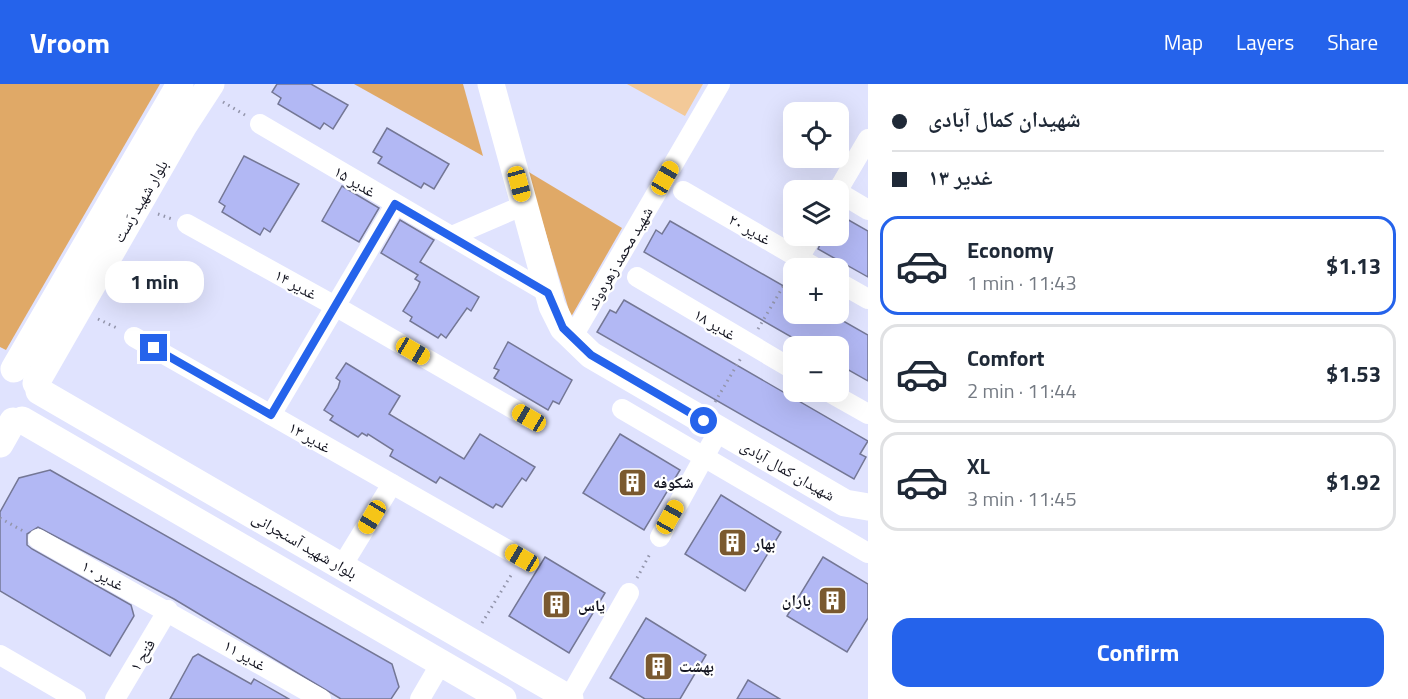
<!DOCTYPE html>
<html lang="en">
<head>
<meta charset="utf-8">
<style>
  :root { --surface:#fff; --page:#f2f2f3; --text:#1f2937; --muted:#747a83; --line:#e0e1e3; --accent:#2563eb }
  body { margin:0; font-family:"Titillium Web","Noto Naskh Arabic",sans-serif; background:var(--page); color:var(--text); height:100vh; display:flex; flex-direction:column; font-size:22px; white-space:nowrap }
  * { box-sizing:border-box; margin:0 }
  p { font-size:20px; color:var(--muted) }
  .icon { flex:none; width:33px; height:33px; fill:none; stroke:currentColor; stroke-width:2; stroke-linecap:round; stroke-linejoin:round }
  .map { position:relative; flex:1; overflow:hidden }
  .sheet { display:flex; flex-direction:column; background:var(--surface); width:540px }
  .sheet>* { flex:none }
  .top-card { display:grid; align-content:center; height:132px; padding:0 24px; background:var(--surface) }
  .buttons { position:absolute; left:783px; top:18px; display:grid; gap:12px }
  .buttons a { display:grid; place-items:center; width:66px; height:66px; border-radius:12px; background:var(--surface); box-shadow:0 6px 24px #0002; font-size:30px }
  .end { position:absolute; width:27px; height:27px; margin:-14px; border:8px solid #2563eb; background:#fff; box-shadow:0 0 0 3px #fff }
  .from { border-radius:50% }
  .bubble { position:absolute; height:42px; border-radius:18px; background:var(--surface); box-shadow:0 6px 24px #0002; font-size:20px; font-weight:700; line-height:42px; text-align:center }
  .car { position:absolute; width:18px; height:36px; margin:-18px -9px; border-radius:8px; box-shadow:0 0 4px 2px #0007; background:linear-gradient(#f5c518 24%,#345 0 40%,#f5c518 0 76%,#345 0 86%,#f5c518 0) }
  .top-card b { display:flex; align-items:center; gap:21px; height:57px; font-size:22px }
  .top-card b+b { border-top:2px solid var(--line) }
  .top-card i { width:15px; height:15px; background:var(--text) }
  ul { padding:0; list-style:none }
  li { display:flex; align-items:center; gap:18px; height:99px; margin:0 12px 9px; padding:0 12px; border:3px solid var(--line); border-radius:18px }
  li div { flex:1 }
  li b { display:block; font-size:22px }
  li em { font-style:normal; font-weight:700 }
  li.active { border-color:var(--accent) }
  li>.icon { width:54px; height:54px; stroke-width:1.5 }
  .button { display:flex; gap:12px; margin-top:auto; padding:12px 24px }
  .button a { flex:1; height:69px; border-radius:18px; background:var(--accent); color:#fff; font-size:24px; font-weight:700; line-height:69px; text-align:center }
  header { display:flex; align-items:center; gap:36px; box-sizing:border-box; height:84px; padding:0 30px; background:var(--accent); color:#fff }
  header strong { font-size:28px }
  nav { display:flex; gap:33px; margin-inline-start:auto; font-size:21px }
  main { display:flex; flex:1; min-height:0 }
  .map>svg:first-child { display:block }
</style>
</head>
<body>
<header>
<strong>Vroom</strong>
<nav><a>Map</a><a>Layers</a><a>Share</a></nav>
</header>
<main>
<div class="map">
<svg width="868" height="615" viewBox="0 0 868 615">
  <rect width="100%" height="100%" fill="#e0e3fe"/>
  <path fill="#f3c998" d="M627,0H703L685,32Z"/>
  <g fill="#e0a967">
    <path d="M0,0H160L6,266L0,263Z"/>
    <path d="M354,0H463L483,72Z"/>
    <path d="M527,87L622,144L571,233Z"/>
  </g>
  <g fill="#b2b8f4" stroke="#747795" stroke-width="1.5">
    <path d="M277,0H311L348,21L333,45L324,39L320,45L278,20L281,14L272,8Z"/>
    <path d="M387,44L449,80L434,105L424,99L421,104L378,79L382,73L373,68Z"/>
    <path d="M244,72L299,100L270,148L264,144L260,151L222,128L225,122L219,118Z"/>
    <path d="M342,102L379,124L359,158L322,137Z"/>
    <path d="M838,130L868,147V193L818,165L824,152H838Z"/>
    <path d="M400,136L434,156L420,178L479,213L471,227L467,224L446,254L441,250L438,254L410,237L412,233L403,227L417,205L420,198L415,195L418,191L381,169Z"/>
    <path d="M670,137L794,208V230H831L868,251V297L838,280V262H807L644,168L656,146L662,150Z"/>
    <path d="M624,216L868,357L860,370L866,373L854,395L597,248L610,226L616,229Z"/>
    <path d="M508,258L572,296L559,320L553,317L548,326L494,294L499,286L494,284Z"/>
    <path d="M346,279L400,312L389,330L464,375L480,350L535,383L526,397L522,394L502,423L496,420L493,424L440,393L436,399L390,372L393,366L368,350L367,352L362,349L358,353L330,336L333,332L324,326L338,304L340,297L336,294Z"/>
    <path d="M620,350L680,386L644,446L583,409Z"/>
    <path d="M50,386L392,580L399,603L391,615H341L174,515L38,443L27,450V461L32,465L131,521L134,532L110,572L0,507V428L19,394Z"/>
    <path d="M721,411L781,448L745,507L685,470Z"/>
    <path d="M545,473L605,509L569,569L509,532Z"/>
    <path d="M823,473L868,500V534L847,568L787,532Z"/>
    <path d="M646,534L706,571L680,615H645L610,594Z"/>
    <path d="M198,570L251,600L254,595L289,615H170L193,573Z"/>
    <path d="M748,596L780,615H737Z"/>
  </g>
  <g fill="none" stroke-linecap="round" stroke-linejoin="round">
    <g stroke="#9395ab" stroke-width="3" stroke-dasharray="1.5 4.5" stroke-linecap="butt">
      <path d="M223,18L245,31"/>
      <path d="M158,130L172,135"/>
      <path d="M98,235L119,245"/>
      <path d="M758,245L791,189"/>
      <path d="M715,318L741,274"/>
      <path d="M0,434L23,447"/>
      <path d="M637,494L651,468"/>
      <path d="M482,539L513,488"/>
    </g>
    <g stroke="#fff" stroke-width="20">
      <path d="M260,40L548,209"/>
      <path d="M838,106L868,55"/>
      <path d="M683,107L816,184"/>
      <path d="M838,108L868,126"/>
      <path d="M187,140L335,222L529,334"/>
      <path d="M452,152L524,121"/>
      <path d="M799,174L812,152"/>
      <path d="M637,193L794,286"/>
      <path d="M838,198L868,215"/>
      <path d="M134,253L522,474"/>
      <path d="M572,254L720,0"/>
      <path d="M829,308L868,330"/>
      <path d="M622,325L868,469"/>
      <path d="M271,331L395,121"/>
      <path d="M660,453L719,346"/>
      <path d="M38,455L321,615"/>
      <path d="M342,482L392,400"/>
      <path d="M0,571L76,615"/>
      <path d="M569,614L629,509"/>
      <path d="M115,615L168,526"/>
      <path d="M420,615L441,579"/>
    </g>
    <g stroke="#fff" stroke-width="27">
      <path d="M491,0L552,222L563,244L591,271L845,419L868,423"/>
      <path d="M14,285L180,0"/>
      <path d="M36,299L183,43L211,0"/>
      <path d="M39,307L570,615"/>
      <path d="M22,336L503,615"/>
      <path d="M0,360L13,337"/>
    </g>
  </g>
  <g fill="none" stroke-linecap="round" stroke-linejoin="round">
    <path stroke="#2563eb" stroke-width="8" d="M154,264L271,331L395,120L548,209L563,244L591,271L704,337"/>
  </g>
  <defs>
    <symbol id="building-square" viewBox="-11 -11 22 22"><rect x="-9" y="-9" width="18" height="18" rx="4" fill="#7a592f" stroke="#fff"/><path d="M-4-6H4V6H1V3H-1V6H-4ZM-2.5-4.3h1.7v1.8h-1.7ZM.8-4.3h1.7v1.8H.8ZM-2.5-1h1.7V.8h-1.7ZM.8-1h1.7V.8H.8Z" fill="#fff"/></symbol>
  </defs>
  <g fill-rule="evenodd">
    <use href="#building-square" x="616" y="382" width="33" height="33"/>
    <use href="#building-square" x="716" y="442" width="33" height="33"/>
    <use href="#building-square" x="816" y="500" width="33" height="33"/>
    <use href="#building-square" x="540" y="504" width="33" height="33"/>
    <use href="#building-square" x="642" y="566" width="33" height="33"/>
  </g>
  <g text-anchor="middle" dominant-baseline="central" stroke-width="4.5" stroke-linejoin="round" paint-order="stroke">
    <g font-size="16" fill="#151622" stroke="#fff">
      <text transform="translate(355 97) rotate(31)">غدیر ۱۵</text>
      <text transform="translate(140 117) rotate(-60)">بلوار شهید رَست</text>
      <text transform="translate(750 145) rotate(30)">غدیر ۲۰</text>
      <text transform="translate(619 174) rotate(-60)">شهید محمد زهره‌وند</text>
      <text transform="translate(296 200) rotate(29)">غدیر ۱۴</text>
      <text transform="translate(715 240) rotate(31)">غدیر ۱۸</text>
      <text transform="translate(310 353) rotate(30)">غدیر ۱۳</text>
      <text transform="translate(788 386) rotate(30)">شهیدان کمال آبادی</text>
      <text transform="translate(305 461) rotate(30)">بلوار شهید آسنجرانی</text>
      <text transform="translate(103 491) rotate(29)">غدیر ۱۰</text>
      <text transform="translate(142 571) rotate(-59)">فتح ۱</text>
      <text transform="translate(245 571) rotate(30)">غدیر ۱۱</text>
    </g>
    <g font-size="16" font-weight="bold" fill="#151622" stroke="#fff" text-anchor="start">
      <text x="653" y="398">شکوفه</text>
      <text x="754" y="459">بهار</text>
      <text x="811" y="516" text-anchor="end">باران</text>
      <text x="578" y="521">یاس</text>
      <text x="679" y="582">بهشت</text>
    </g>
  </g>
</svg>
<div class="buttons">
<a><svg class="icon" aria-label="locate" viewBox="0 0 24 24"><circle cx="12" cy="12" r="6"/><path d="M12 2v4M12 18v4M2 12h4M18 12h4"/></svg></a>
<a><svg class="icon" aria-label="layers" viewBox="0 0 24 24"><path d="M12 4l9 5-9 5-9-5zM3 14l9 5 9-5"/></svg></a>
<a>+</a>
<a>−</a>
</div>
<i class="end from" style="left:704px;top:337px"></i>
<i class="end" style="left:154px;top:264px"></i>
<div class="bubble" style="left:105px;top:177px;width:99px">1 min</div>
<i class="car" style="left:665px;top:94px;rotate:30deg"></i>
<i class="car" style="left:519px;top:100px;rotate:165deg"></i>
<i class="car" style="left:413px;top:267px;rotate:120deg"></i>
<i class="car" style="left:529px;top:334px;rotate:300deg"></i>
<i class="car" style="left:372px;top:433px;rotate:211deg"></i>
<i class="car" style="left:670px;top:433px;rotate:29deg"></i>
<i class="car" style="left:522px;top:474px;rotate:300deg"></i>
</div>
<section class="sheet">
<div class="top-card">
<b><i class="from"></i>شهیدان کمال آبادی</b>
<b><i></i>غدیر ۱۳</b>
</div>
<ul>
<li class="active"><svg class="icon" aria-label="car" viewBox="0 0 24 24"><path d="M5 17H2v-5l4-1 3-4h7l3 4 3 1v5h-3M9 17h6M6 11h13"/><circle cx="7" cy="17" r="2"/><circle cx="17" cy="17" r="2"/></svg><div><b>Economy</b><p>1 min · 11:43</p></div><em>$1.13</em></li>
<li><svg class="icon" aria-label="car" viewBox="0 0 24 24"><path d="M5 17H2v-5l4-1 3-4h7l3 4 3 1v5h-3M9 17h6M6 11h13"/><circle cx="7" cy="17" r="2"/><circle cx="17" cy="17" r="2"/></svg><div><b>Comfort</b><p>2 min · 11:44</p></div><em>$1.53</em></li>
<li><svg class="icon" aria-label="car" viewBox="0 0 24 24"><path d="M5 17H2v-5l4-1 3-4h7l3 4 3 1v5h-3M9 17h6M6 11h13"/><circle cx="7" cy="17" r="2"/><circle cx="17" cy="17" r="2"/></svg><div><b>XL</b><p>3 min · 11:45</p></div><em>$1.92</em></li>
</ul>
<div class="button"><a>Confirm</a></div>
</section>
</main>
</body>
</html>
